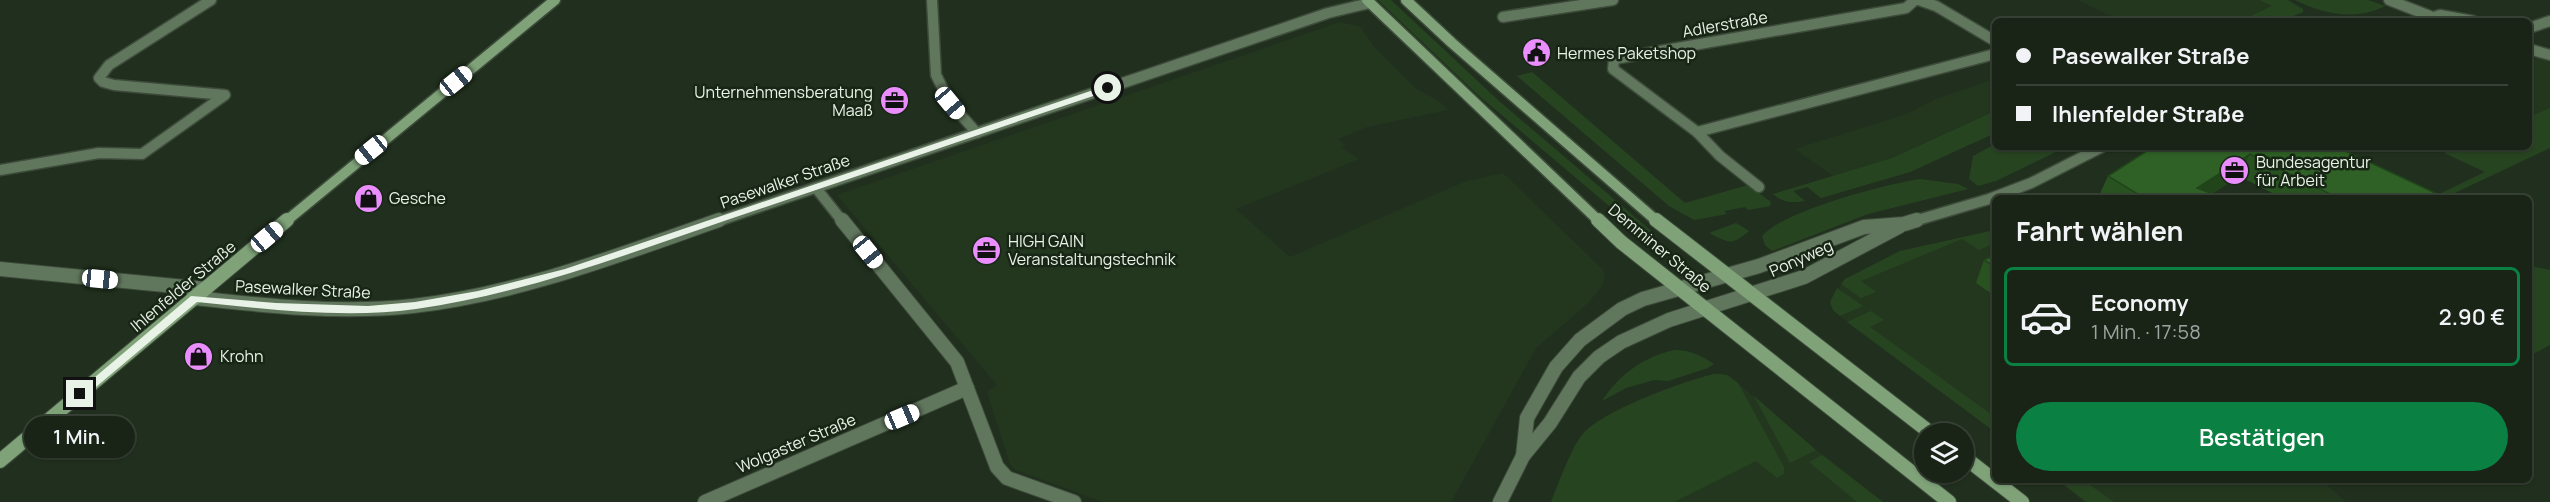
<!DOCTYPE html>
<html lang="de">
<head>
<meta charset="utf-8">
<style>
  :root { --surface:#192416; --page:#263023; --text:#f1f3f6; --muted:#9fa4a1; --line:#374135; --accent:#0b8043 }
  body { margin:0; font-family:Manrope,sans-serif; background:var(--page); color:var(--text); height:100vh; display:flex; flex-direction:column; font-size:22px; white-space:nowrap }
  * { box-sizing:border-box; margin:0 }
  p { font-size:20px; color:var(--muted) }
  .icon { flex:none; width:33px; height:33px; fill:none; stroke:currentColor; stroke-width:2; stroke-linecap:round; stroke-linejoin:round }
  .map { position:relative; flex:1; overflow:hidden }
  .sheet { position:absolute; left:1992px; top:195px; width:540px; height:288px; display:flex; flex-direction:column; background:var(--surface); border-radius:9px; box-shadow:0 2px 4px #0004,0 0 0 2px var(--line) }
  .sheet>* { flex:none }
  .guide { position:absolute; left:1992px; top:18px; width:540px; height:132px; border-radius:9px; box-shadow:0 2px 4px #0004,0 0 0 2px var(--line); display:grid; align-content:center; height:132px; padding:0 24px; background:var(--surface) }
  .tools { position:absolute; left:1914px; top:423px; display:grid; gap:12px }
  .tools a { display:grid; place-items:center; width:60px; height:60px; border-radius:50%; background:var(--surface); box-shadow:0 2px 4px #0004,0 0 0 2px var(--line); font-size:30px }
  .end { position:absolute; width:27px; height:27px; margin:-14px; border:8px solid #e8f2e6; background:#111; box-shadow:0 0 0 3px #111 }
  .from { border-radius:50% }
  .bubble { position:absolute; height:42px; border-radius:21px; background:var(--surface); box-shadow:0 2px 4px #0004,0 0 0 2px var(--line); font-size:20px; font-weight:600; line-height:42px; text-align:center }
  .car { position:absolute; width:18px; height:36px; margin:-18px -9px; border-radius:8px; box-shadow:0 0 4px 2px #0007; background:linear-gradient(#fff 24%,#345 0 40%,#fff 0 76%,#345 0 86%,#fff 0) }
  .guide b { display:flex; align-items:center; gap:21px; height:57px; font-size:22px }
  .guide b+b { border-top:2px solid var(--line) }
  .guide i { width:15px; height:15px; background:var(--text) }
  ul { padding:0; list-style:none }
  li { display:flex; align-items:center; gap:18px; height:99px; margin:0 12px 9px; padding:0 12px; border:3px solid var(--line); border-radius:9px }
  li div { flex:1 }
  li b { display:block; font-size:22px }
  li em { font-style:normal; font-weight:600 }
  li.current { border-color:var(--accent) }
  li>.icon { width:54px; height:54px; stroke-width:1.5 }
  h2 { padding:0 24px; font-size:27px; line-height:72px }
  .primary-button { display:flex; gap:12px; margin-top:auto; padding:12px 24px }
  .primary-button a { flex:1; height:69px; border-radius:36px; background:var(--accent); color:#fff; font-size:24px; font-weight:600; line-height:69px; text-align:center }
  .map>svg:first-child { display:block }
</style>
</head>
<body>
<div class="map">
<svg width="2550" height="502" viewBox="0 0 2550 502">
  <rect width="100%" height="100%" fill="#21301e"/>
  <g fill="#23371f">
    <path d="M2077,0H2259L2273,6L2240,21H2123Z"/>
    <path d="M1340,22L1360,27L1376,49L1415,88L1440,102L1448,110L1367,127L1338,139L1345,145L1341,147L1359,159L1236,209L1290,257L1464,182L1503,173L1603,270L1605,278L1600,289L1588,303L1536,348L1451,502H1103L1016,470L1010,464L987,392L997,385L837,195Z"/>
    <path d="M2529,59H2540L2550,63V108L2529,117Z"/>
    <path d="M1995,79V111L1892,158L1833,176L1795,149L1907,114L1936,99Z"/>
    <path d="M1995,230V432L1840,316L1833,310L1830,302L1845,279L1900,251Z"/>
    <path d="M1721,373L1738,383L1795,433L1883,502H1646L1714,374Z"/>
    <path d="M2058,480H2321L2346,502H2086Z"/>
  </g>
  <g fill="#274421">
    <path d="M1378,0H1391L1499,101L1656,235L1647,238L1478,95Z"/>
    <path d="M2259,0H2288L2303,9V12L2282,21H2240L2272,6Z"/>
    <path d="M2295,0H2368L2385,6C2356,21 2322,14 2295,0Z"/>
    <path d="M1532,72L1685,203L1748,185L1771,202L1770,206L1748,210L1745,207L1724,211L1727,214L1694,220L1669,206L1517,76Z"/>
    <path d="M2550,108V148L2444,198L2437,195L2485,172L2444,153L2458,147H2529V117Z"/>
    <path d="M1995,111V133L1910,172L1821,198L1807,187L1793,191L1805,201C1791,203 1784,203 1773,194L1892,158Z"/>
    <path d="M1995,144V147H2066L1996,181L1978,186L1969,179L1973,156Z"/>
    <path d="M1920,179L1958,184L1968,189L1868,214L1772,251L1765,245L1762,236C1783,211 1886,184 1920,179Z"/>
    <path d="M1736,223L1749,231C1731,246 1729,243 1709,233Z"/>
    <path d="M1995,230V243L1979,250L1962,239L1861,281L1876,292L1861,298L1841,284L1845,279L1900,251Z"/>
    <path d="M2529,266L2550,270V345L2529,356Z"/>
    <path d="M1837,288L1863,306L1840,316L1833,310L1830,302Z"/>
    <path d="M1871,311L1884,320L1870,327L1995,417V432L1847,322Z"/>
    <path d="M1674,350C1690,350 1700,355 1714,364L1708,368L1668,381L1654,380L1626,388L1602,401C1619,375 1643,357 1674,350Z"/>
    <path d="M1714,374L1727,375L1738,383L1784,467V474L1777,478L1756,461L1674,502H1551C1558,485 1571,448 1582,435C1601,411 1684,381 1714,374Z"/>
    <path d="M1754,396L1816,450L1790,463Z"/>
    <path d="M1822,455L1883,502H1857L1809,462Z"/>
    <path d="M2058,480H2083L2114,502H2086Z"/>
  </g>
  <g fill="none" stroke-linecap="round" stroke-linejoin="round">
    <defs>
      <g id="street-far1">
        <path d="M932,0L936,75L950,103L977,133"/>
        <path d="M1919,0L1936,6L1995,41"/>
        <path d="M2389,0L2430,16"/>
        <path d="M1503,17L1613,0"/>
        <path d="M2423,21L2440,15L2473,21"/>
        <path d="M2529,28L2550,21"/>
        <path d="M2529,49L2550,55"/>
        <path d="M1697,132L1995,54"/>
        <path d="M0,170L99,153L142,154L225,95L114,85L103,82L99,78L109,65L211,0"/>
        <path d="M1759,187L1720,156L1697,132L1613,69L1614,59L1906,8L1915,0"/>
        <path d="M816,188L843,222"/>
        <path d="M715,222L1328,13L1370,3"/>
        <path d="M1911,222L1989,199L2031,183L2102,147"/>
      </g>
      <g id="street">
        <path d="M842,220L957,362L997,467L1007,478L1074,502"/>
        <path d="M0,269L206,289"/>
        <path d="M195,298C267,306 340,314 413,306C519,294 619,255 719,220"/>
        <path d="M1523,456L1527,418L1556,367L1580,340L1622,309L1643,299L1759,266L1864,227L1904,224L1917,220"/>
        <path d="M705,502L967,388"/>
        <path d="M1500,502L1523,456L1550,423L1579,377L1599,357L1621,342L1669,320L1804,277L1900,226"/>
      </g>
      <g id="secondary-far1">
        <path d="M1367,0L1600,222"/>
        <path d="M1406,0L1452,43L1658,222"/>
        <path d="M285,222L555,0"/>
      </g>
      <g id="secondary">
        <path d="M1598,220L1621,242L1949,502"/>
        <path d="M1656,220L1932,434"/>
        <path d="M1964,457L2022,502"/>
        <path d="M0,461L287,220"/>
      </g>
    </defs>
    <use href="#street-far1" stroke="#3d4b3a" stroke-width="13"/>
    <use href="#street" stroke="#3d4b3a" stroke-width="16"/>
    <use href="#secondary-far1" stroke="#3d4b3a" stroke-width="13"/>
    <use href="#secondary" stroke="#3d4b3a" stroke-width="16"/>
    <use href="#street-far1" stroke="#61775d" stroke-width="10"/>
    <use href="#street" stroke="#61775d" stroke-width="14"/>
    <use href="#secondary-far1" stroke="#7fa279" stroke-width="10"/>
    <use href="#secondary" stroke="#7fa279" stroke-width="14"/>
  </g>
  <g fill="#285321">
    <path d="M2153,147H2337L2446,198H2282L2239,176L2212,194L2224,198H2098L2108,176Z"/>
    <path d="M1995,255V296L1976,283L1984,260Z"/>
  </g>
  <path fill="#21441b" d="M2250,154L2239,176L2206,198L2197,188Z"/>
  <g fill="#2f6126" stroke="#21441b" stroke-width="1.5">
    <path d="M2153,147H2337L2446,198H2338L2250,154L2197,188L2224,198H2135L2141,196L2108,176Z"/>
    <path d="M1995,255V267L1984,260Z"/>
  </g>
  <path fill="#e8f2e6" d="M1108,85L1112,88L1111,90C983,133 855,177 727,220C625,255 523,294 416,309C344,319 269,309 197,302L84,397L80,398L75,394L191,296L276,303L368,306L415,302L478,291L565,269Z"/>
  <defs>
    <symbol id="civic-disc" viewBox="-11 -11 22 22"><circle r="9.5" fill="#ea8dfd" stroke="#172615"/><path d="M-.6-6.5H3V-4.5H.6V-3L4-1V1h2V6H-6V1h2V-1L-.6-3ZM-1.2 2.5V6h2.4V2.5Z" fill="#111"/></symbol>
    <symbol id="office-disc" viewBox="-11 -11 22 22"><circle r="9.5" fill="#ea8dfd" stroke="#172615"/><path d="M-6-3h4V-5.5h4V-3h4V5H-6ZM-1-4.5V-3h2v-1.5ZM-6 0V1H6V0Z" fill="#111"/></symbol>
    <symbol id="shop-disc" viewBox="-11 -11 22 22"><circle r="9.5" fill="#ea8dfd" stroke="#172615"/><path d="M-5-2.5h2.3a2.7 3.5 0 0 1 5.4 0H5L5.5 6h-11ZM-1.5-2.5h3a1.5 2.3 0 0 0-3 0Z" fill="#111"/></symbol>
  </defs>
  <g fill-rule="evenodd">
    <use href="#civic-disc" x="1520" y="36" width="33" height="33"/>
    <use href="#office-disc" x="878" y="84" width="33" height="33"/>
    <use href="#office-disc" x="2218" y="154" width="33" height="33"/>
    <use href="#shop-disc" x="352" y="182" width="33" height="33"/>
    <use href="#office-disc" x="970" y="234" width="33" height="33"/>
    <use href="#shop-disc" x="182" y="340" width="33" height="33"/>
  </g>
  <g text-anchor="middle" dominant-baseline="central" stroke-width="5" stroke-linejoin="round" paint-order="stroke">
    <g font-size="16" fill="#e8f2e6" stroke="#172615">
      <text transform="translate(1725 24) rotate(-10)">Adlerstraße</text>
      <text transform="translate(785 181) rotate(-19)">Pasewalker Straße</text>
      <text transform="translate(1660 248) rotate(40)">Demminer Straße</text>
      <text transform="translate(1801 258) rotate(-24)">Ponyweg</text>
      <text transform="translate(183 286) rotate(-40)">Ihlenfelder Straße</text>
      <text transform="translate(303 289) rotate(3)">Pasewalker Straße</text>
      <text transform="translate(796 443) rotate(-23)">Wolgaster Straße</text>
    </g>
    <g font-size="16" fill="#e8f2e6" stroke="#172615" text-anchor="start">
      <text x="1557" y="53">Hermes Paketshop</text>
      <text x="873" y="92" text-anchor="end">Unternehmensberatung<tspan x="873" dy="18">Maaß</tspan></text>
      <text x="2256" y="162">Bundesagentur<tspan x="2256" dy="18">für Arbeit</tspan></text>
      <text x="389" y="198">Gesche</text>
      <text x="1008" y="241">HIGH GAIN<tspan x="1008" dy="18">Veranstaltungstechnik</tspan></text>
      <text x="220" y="356">Krohn</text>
    </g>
  </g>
</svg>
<div class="tools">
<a><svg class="icon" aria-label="layers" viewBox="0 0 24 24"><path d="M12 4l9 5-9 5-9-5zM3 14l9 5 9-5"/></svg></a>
</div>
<i class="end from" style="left:1108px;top:88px"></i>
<i class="end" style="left:80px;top:394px"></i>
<div class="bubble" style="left:24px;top:416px;width:111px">1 Min.</div>
<i class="car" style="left:456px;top:81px;rotate:51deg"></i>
<i class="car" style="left:950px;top:103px;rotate:140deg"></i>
<i class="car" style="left:371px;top:150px;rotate:231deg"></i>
<i class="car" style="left:267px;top:237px;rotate:50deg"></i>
<i class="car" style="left:868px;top:252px;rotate:141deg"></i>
<i class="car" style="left:100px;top:279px;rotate:96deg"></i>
<i class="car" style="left:902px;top:417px;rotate:67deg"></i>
<div class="guide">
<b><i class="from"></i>Pasewalker Straße</b>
<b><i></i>Ihlenfelder Straße</b>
</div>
<section class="sheet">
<h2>Fahrt wählen</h2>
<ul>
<li class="current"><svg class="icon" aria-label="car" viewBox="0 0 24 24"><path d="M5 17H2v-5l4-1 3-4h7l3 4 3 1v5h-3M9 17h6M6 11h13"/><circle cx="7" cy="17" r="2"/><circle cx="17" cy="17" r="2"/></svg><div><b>Economy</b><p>1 Min. · 17:58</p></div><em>2.90 €</em></li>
</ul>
<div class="primary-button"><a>Bestätigen</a></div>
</section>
</div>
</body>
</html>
